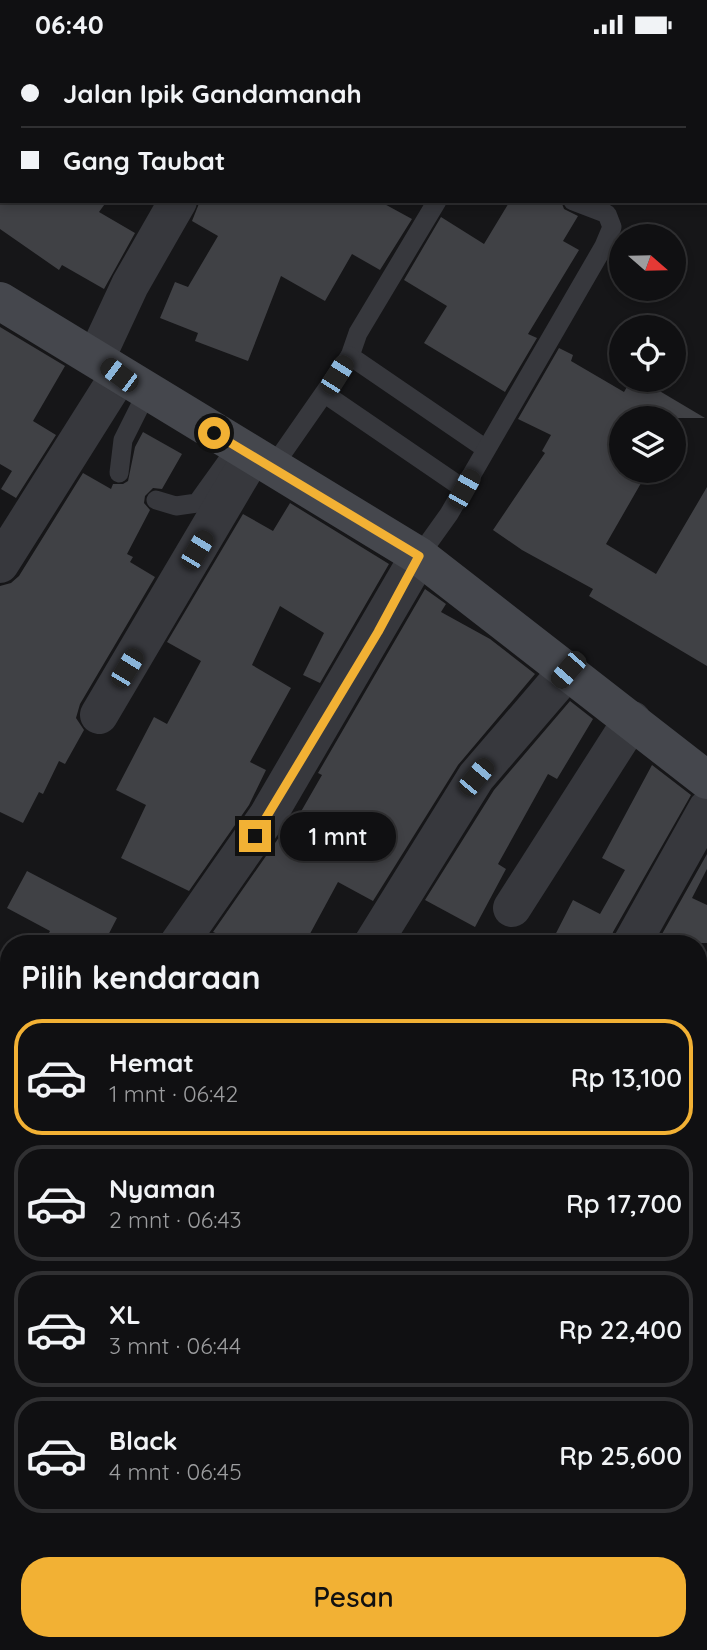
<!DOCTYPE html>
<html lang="id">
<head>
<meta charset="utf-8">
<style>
  :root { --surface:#101012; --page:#1e1e20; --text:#f1f3f6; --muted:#9c9d9f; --line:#303032; --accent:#f2b134 }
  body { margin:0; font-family:Quicksand,sans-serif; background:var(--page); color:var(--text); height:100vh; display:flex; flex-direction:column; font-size:26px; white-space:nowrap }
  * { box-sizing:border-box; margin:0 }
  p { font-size:23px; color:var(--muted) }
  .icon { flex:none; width:38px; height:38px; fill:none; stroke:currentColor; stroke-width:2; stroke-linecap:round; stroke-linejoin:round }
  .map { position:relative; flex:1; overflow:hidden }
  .panel { position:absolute; left:0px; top:886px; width:707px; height:716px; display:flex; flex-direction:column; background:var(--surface); border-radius:28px 28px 0 0; box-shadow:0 4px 10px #0003,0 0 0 2px var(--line) }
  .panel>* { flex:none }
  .hud { position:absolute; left:0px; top:0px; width:707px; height:154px; box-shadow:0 4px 10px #0003,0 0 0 2px var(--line); display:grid; align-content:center; height:154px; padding:0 21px; background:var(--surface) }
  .needle { width:46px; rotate:110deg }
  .controls { position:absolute; left:609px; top:175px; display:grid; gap:14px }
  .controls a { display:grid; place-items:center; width:77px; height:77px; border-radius:50%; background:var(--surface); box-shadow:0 4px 10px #0003,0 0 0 2px var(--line); font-size:35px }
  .end { position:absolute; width:32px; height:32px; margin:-16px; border:9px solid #f2b134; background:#111; box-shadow:0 0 0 4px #111 }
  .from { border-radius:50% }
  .bubble { position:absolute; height:49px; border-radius:24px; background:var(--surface); box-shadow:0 4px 10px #0003,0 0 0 2px var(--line); font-size:23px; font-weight:600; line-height:49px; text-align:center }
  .car { position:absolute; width:21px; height:42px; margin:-21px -10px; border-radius:9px; box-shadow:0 0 5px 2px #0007; background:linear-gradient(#222 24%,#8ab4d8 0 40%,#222 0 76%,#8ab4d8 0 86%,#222 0) }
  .hud b { display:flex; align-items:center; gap:24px; height:66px; font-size:26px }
  .hud b+b { border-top:2px solid var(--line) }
  .hud i { width:18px; height:18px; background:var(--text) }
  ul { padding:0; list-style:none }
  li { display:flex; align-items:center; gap:21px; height:116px; margin:0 14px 10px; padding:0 7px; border:4px solid var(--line); border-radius:28px }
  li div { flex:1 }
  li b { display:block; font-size:26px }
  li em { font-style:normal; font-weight:600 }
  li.active { border-color:var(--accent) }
  li>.icon { width:63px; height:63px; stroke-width:1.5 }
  h2 { padding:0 21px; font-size:32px; line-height:84px }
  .action { display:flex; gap:14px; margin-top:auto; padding:14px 21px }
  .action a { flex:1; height:80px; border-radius:28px; background:var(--accent); color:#111; font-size:28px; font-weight:600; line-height:80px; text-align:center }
  .status { display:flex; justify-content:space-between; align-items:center; height:49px; padding:0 35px; background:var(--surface); direction:ltr }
  .status svg { height:19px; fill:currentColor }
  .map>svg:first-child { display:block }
</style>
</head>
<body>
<div class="status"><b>06:40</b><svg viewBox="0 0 49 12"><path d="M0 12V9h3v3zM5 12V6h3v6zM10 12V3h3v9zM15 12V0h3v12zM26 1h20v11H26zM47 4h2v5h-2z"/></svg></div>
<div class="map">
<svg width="707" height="1601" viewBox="0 0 707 1601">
  <rect width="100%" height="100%" fill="#161618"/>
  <g fill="#404145">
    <path d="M0,152H107L99,163L135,184L104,240L62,216L59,221L0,180Z"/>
    <path d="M200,152H379L412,170L380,221L352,205L325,252L281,227L248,312L195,292L198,284L160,269L175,233L188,238L218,187L192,172Z"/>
    <path d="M510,152H561L564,160L578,167L563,192L579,201L528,285L537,289L505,343L424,294L447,257L404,231L441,168L484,195Z"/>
    <path d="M0,278L65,317L33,372L56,386L16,449L1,440L12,422L0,415Z"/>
    <path d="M559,299L573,306L571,312L624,343L631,331H641L705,369H621V422H648L606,495L656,525L707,438V617L589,547L593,540L522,501L493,481L545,404L542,402L551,386L518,370Z"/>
    <path d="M143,383L182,405L162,440L153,439L145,447L144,454L150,461L127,505L133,508L130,513L155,528L80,655L76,669L84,681L65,715L59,712L43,745L39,743L23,774L0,763V537L11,534L19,527L83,424L111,440L113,435H123L128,432L135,398Z"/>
    <path d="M290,454L389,515L320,634L303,626L324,584L280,557L252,616L291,639L250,713L266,721L249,756L189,842L121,809L146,756L116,741L154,668L167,675L201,612L167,593L243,465L273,482Z"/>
    <path d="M425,540L446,555L441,563L490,590L535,625L458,716L373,852L338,833L305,894H213L218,885L213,883L291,771L295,773L322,726L318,724Z"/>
    <path d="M570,652L593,670L557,730L548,725L498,815L506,820L475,878L425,851L494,741Z"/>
    <path d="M652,716L691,746L613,883L610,894H551L573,851L600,865L625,821L602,809Z"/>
    <path d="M707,805V820L692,849L707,856V894H657Z"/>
    <path d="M27,822L117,869L104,894H44L50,882L7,859Z"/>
  </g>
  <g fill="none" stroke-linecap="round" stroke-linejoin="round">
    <g stroke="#37383d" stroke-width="19">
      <path d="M437,152L358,284L350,307L486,400"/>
      <path d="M325,345L464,440"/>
      <path d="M272,419L350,307"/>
      <path d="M119,424L123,391L147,343"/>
      <path d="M156,451L176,457L197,454L230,408"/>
      <path d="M419,507L449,465L604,197L612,178L607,165L573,152"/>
    </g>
    <g stroke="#37383d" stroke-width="38">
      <path d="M266,2L267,0"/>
      <path d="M96,309L130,236L178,152"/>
      <path d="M0,515L119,326"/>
      <path d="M99,666L252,407"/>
      <path d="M512,859L632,671"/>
      <path d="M179,894L267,768L419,507"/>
      <path d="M373,894L476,728L568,621"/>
      <path d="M632,894L707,760"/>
      <path d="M698,1034L707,1041"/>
      <path d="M0,1090L9,1076"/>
      <path d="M698,1245L707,1226"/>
      <path d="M574,1592L580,1601"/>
      <path d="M399,1601L404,1592"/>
    </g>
    <path stroke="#45474d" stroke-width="38" d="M0,252L419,507L707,731"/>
  </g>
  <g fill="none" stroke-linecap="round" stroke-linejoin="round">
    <path stroke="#f2b134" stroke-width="9" d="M214,384L419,507L378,583L255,787"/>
  </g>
</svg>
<div class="controls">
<a><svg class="needle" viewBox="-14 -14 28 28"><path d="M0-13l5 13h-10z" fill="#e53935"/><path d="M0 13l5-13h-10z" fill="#9c9d9f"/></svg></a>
<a><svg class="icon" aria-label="locate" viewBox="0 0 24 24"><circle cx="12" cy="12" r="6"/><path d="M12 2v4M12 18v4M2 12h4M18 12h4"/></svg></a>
<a><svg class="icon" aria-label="layers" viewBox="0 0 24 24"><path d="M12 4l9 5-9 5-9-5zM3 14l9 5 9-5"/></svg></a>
</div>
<i class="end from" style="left:214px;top:384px"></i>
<i class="end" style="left:255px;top:787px"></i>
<div class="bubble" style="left:280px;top:763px;width:116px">1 mnt</div>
<i class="car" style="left:119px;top:326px;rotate:307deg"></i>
<i class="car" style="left:337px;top:326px;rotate:32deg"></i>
<i class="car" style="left:464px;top:440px;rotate:29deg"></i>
<i class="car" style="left:197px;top:501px;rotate:31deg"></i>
<i class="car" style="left:127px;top:619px;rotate:31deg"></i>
<i class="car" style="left:568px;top:621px;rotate:221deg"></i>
<i class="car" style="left:476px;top:728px;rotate:40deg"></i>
<div class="hud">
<b><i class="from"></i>Jalan Ipik Gandamanah</b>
<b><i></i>Gang Taubat</b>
</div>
<section class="panel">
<h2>Pilih kendaraan</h2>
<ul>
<li class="active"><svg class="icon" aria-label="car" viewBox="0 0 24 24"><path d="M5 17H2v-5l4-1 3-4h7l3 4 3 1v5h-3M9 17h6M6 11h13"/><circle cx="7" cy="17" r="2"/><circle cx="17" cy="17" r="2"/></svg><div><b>Hemat</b><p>1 mnt · 06:42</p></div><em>Rp 13,100</em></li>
<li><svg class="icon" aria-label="car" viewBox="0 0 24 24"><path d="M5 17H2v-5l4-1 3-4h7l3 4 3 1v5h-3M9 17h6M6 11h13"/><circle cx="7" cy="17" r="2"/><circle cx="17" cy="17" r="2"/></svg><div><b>Nyaman</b><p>2 mnt · 06:43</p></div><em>Rp 17,700</em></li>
<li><svg class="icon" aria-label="car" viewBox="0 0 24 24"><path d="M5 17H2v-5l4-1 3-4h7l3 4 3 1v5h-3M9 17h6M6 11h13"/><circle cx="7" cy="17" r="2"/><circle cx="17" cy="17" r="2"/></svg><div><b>XL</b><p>3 mnt · 06:44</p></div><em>Rp 22,400</em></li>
<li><svg class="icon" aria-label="car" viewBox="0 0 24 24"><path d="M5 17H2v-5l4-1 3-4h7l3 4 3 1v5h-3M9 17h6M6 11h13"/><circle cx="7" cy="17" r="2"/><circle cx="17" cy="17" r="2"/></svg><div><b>Black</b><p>4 mnt · 06:45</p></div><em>Rp 25,600</em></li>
</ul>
<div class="action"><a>Pesan</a></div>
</section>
</div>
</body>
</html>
